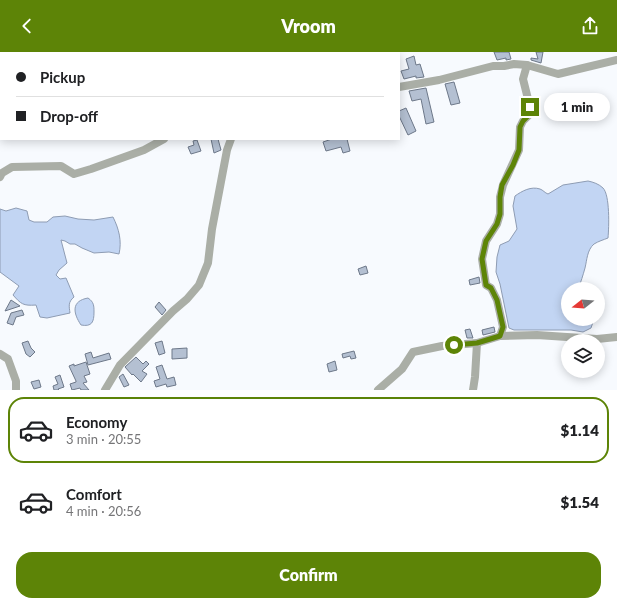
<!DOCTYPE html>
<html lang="en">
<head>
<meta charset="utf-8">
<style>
  :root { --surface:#fff; --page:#f6f6f6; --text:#202124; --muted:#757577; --line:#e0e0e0; --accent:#5d8407 }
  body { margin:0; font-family:Lato,sans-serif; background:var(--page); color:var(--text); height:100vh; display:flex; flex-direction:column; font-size:15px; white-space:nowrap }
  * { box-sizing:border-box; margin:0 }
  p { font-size:13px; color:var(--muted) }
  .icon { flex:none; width:22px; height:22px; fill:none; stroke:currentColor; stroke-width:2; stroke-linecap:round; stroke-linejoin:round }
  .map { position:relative; height:338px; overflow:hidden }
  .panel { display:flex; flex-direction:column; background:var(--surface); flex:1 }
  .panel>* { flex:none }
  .banner { position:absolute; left:0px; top:0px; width:400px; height:88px; box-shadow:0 2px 10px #0003; display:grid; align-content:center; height:88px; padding:0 16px; background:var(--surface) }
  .needle { width:26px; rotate:253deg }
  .tools { position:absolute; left:561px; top:230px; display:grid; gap:8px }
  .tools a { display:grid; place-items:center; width:44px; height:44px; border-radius:50%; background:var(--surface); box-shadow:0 2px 10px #0003; font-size:20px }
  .end { position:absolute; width:18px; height:18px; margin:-9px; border:5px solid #5d8407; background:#fff; box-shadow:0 0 0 2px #fff }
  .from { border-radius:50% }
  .bubble { position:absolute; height:28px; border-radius:14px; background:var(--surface); box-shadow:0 2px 10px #0003; font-size:13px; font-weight:800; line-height:28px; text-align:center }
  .banner b { display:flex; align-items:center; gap:14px; height:38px; font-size:15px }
  .banner b+b { border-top:1px solid var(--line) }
  .banner i { width:10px; height:10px; background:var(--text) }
  ul { padding:7px 0 0; list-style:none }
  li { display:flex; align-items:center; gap:12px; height:66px; margin:0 8px 6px; padding:0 8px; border:2px solid transparent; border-radius:16px }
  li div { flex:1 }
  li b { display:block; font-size:15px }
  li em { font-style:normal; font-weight:800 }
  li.selected { border-color:var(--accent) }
  li>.icon { width:36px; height:36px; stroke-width:1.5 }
  .cta { display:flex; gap:8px; margin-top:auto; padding:8px 16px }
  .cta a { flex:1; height:46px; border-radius:16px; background:var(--accent); color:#fff; font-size:16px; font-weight:800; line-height:46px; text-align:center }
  header { display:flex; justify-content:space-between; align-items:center; height:52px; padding:0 16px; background:var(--accent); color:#fff; font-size:18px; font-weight:800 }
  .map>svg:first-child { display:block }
</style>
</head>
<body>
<header><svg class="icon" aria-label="back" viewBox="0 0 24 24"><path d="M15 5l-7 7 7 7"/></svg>Vroom<svg class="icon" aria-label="share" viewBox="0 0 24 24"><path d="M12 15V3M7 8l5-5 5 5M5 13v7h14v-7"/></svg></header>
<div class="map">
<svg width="617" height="338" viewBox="0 0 617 338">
  <rect width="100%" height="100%" fill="#f7fafe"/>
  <g fill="#c2d5f3" stroke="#8e9cb3">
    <path d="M588,129C593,130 599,132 603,136C610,143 609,175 608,186C603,188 599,189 594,192C587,198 587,208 585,216C583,223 581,230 578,237H568V267H594L591,276L583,280L571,278H514L509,276L500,232L496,220L497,205L500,193L509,189L517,177L513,154L515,144C522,139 531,134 540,137C543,138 545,141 548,142L563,133Z"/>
    <path d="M16,156L27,159L29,168L34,170H47L53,165L65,164L78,167L94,168L113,165C119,177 122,189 119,202L109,200L94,201L82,196L75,192H70L65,189L61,188L67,211L59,218L56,223L60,227L66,226L74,245C68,250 69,254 70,261L47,266L40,265L36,253C23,254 21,252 13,243L19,234L0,220V157L6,159Z"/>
    <path d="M88,246C94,250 94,254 94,260C94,270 92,275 81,273C73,261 71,249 88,246Z"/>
  </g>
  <g fill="#b4c0d2" stroke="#6d7889">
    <path d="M494,0H509L511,7L506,8V6L497,8Z"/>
    <path d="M536,0H543L541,11L531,8V6L538,7Z"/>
    <path d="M414,4L416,13L420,12L424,25L416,26V24L404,27L401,19L409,17L406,7Z"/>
    <path d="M454,30L460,51L451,53L445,32Z"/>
    <path d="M426,36L434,70L426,72L421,47L412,49L409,39Z"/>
    <path d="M406,56L416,79L408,83L399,64V59Z"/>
    <path d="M211,87H218L221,98L214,101Z"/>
    <path d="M332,87H347L350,99L343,101L341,95L326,99L323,90Z"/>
    <path d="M197,88L201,99L191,102L188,95L194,93L193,89Z"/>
    <path d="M366,214L368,221L360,223L358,217Z"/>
    <path d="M479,225L480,231L470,233L469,228Z"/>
    <path d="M11,248L20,254L5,259Z"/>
    <path d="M159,250L166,258L162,263L155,255Z"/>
    <path d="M22,258L24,263L16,265L13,273L7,271L11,261Z"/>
    <path d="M494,275L495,280L483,283L482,278Z"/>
    <path d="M470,277L473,286H467L465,278Z"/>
    <path d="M28,289L31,296L35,300L30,305L26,302L22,291Z"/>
    <path d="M162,289L165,301L159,303L155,291Z"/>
    <path d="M187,296V306L172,307V297Z"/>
    <path d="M354,299L356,306L351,307L350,304L343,306L342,302Z"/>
    <path d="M91,300L93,306L109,301L111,307L88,313L85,302Z"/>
    <path d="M136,305L143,312L146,309L149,312L142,319L147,322L141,330L133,322L132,323L125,315Z"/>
    <path d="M335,309L337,318L329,320L327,312Z"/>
    <path d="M86,310L90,322L84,324L87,330L83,331L89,338H81L80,336L72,338L70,332L76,330V329L69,314L74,312V314Z"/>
    <path d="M162,313L167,327L174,325L176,333L167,335L166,332L156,335L154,329L160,327L156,315Z"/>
    <path d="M123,322L129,333L124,335L119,325Z"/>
    <path d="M60,323L64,335L58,337L59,338H54L53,334L58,332L55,325Z"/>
    <path d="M39,328L41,335L34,337L31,330Z"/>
  </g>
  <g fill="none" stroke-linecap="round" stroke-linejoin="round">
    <g stroke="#aaaea6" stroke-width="8">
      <path d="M218,0V1"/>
      <path d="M353,1L354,0"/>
      <path d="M399,35L439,28L493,14H504L514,12L527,13L558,22L617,8"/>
      <path d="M0,125L2,121L12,115L61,114L74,122L91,117L144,98L164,87"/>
      <path d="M500,284L503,275L497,248L491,236L486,233L482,207L486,189L497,172L500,162V145L503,133L519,98L520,75L523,69L531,61L530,55L523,27L527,13"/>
      <path d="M0,302L8,307L16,329V338"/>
      <path d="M105,338L120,313L173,259L187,247L199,233L208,211L212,177L227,98L231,87"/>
      <path d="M378,338L402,317L413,300L442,294L477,291L500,284L537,283L597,287L617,285"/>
      <path d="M473,338L475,325L477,291"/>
    </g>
  </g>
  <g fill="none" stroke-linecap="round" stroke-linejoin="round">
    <path stroke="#5d8407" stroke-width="5" d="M454,293L477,291L500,284L503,275L497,248L491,236L486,233L482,207L486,189L497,172L500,162V145L502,133L513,113L519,98L520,75L523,69L531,61L530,55"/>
  </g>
</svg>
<div class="tools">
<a><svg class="needle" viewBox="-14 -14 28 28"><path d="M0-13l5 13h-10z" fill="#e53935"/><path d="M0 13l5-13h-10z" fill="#757577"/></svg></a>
<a><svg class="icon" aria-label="layers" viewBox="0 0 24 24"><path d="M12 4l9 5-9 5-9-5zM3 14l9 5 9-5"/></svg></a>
</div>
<i class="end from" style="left:454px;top:293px"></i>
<i class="end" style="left:530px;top:55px"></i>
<div class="bubble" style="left:544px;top:41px;width:66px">1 min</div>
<div class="banner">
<b><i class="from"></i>Pickup</b>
<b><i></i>Drop-off</b>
</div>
</div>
<section class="panel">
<ul>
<li class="selected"><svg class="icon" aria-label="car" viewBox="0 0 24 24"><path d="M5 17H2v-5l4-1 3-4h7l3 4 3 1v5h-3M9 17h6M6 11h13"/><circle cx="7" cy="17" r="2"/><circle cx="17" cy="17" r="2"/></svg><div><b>Economy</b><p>3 min · 20:55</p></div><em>$1.14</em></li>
<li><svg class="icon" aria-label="car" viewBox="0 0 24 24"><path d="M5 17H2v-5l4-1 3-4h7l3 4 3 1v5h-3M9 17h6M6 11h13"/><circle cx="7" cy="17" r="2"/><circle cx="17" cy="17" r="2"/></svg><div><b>Comfort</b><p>4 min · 20:56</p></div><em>$1.54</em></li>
</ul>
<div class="cta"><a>Confirm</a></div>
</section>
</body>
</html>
